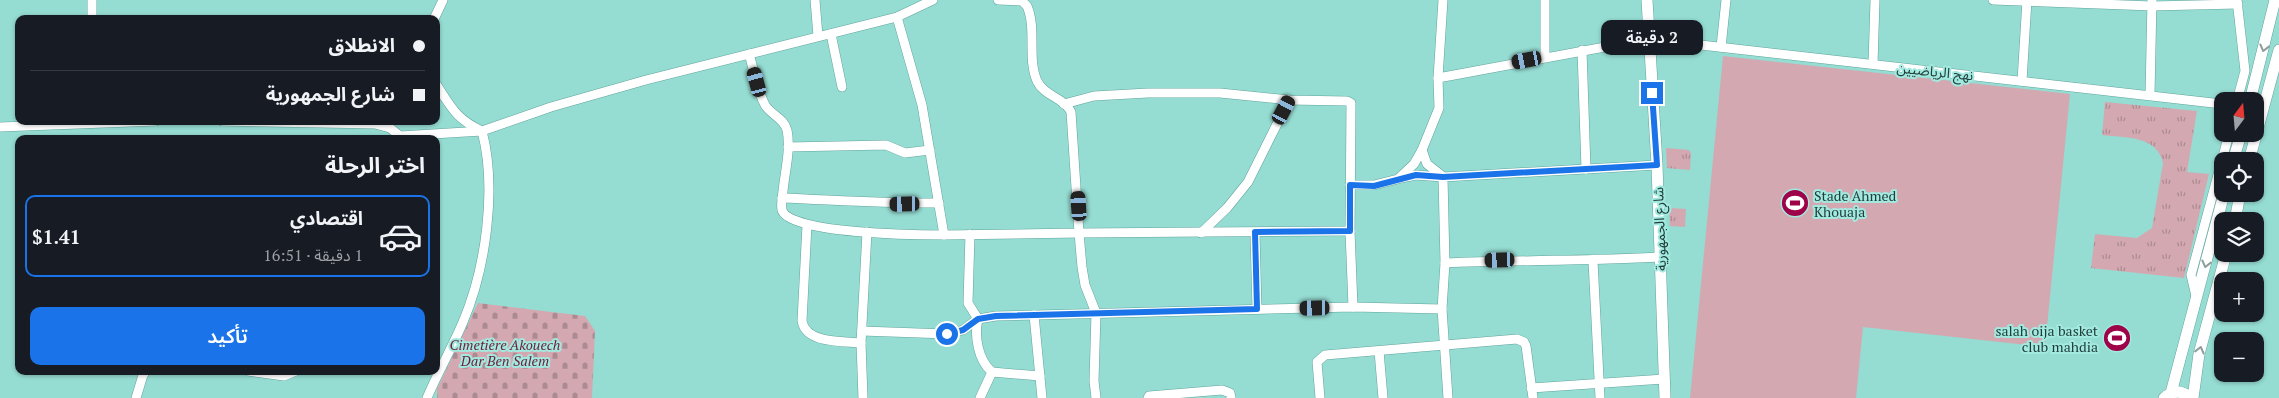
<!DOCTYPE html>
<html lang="ar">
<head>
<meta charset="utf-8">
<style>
  :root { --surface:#171b24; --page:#242831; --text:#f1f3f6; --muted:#9ea1a6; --line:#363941; --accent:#1a73e8 }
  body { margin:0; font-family:"PT Serif","Noto Sans Arabic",serif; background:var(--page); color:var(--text); direction:rtl; height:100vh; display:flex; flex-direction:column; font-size:19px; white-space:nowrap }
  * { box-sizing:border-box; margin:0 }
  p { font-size:16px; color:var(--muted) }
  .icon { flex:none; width:28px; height:28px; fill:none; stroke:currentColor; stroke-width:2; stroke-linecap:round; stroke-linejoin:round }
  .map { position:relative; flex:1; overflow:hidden; direction:ltr }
  .side { position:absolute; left:15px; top:135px; width:425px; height:240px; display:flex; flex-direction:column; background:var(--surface); border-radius:10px; box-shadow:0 1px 4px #0004; direction:rtl }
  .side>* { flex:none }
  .banner { position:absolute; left:15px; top:15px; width:425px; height:110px; border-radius:10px; box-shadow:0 1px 4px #0004; direction:rtl; display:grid; align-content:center; height:110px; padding:0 15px; background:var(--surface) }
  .needle { width:32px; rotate:16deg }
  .fabs { position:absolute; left:2214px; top:92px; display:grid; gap:10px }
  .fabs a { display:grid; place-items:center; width:50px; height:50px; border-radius:10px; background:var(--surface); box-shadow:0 1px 4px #0004; font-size:25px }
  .end { position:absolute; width:22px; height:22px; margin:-11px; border:6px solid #1a73e8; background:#fff; box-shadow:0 0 0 2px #fff }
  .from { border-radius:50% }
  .bubble { position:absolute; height:35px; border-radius:10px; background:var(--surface); box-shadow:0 1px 4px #0004; font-size:16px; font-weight:600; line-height:35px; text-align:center; direction:rtl }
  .car { position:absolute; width:15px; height:30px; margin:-15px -8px; border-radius:6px; box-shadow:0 0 4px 1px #0007; background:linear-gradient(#222 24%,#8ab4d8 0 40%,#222 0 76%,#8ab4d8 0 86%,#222 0) }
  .banner b { display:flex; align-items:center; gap:18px; height:48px; font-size:19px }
  .banner b+b { border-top:1px solid var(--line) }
  .banner i { width:12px; height:12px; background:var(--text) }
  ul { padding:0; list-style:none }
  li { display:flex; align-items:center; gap:15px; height:82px; margin:0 10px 8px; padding:0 5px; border:2px solid transparent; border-radius:10px }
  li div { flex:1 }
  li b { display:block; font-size:19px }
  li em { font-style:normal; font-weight:600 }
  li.active { border-color:var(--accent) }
  li>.icon { width:45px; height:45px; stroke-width:1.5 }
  h2 { padding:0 15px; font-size:22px; line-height:60px }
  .button { display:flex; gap:10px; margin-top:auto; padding:10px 15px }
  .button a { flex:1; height:58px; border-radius:10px; background:var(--accent); color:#fff; font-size:20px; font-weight:600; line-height:58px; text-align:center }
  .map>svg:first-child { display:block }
</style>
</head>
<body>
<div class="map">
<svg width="2279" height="398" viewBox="0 0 2279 398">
  <defs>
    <pattern id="grass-tufts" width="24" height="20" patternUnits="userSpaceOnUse" patternTransform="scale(1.25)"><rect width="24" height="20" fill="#d4a8b1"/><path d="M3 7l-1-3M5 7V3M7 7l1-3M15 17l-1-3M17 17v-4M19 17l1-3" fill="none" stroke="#ab8a91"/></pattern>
    <pattern id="cemetery-stones" width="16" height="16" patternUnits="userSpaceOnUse" patternTransform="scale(1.25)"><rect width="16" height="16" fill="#d4a8b1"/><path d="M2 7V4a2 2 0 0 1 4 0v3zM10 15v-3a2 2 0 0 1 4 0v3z" fill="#ab8a91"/></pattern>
  </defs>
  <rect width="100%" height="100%" fill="#95dcd2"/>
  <g fill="url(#grass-tufts)">
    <path d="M2105,102L2197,111L2187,172L2209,174L2184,278L2091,268L2095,234L2137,238L2152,228L2163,163C2157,135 2125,138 2102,135Z"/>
    <path d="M1666,148L1689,150L1691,153L1690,170L1667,168Z"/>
    <path d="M1669,208L1686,209L1685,227L1670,226Z"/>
  </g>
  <path fill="url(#cemetery-stones)" d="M478,303L585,316L595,331L592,398H437V389Z"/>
  <path fill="#d4a8b1" d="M1723,56L2070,94L2045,347L1863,327L1856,398H1690Z"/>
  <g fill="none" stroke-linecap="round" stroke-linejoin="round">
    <defs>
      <g id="minor">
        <path d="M815,0L818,36"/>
        <path d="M1993,0L2152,6L2238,4"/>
        <path d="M2237,0L2245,71L2237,101"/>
        <path d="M897,17L922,105L944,235L1079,233L1071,112C1065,98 1044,96 1037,81C1027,58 1037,29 1027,6L1022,1L998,0"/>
        <path d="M92,19V0"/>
        <path d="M434,19L443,0"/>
        <path d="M831,34L842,87"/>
        <path d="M1721,47L1726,0"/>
        <path d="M1582,50L1586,169"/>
        <path d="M749,54C754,70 757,90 765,105C771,115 784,118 787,130C791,149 785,171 783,191C782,197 781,204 782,210C789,234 919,235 944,235"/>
        <path d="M1545,57V0"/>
        <path d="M1873,64L1875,0"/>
        <path d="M1438,78L1648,39L2222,104"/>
        <path d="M2022,81L2027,0"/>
        <path d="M2150,95L2152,0"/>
        <path d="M1064,104L1094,96L1148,93H1220L1289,100L1347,101L1351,103L1350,231L1353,307"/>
        <path d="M222,121L375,124L390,128L400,136L482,131L551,107L646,80L897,17L933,0"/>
        <path d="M0,127L156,121"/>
        <path d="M788,147L886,145L905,153L930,150"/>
        <path d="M1422,150L1427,164L1441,175"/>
        <path d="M1401,178L1416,175L1443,177"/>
        <path d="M1350,185H1374L1398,179L1414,164L1422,150L1439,108L1438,78L1443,0"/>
        <path d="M782,198C835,200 887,204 939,203"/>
        <path d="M807,225L802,321C806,344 843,341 861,343"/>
        <path d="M1201,233L1227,208L1248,182L1289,100"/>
        <path d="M1255,233L1257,309"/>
        <path d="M970,234L968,303L978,319C974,336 978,360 992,372L980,398"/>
        <path d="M1593,261L1600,398"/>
        <path d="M1445,263C1517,260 1588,261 1660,257"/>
        <path d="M2196,296L2191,275L2229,134"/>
        <path d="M1034,315L1042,398"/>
        <path d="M862,331L947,334L963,330L978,319L996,316L1353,307L1442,309"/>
        <path d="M1379,351L1383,398"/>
        <path d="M248,371L284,376L296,371"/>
        <path d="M992,372L1040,376"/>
        <path d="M1531,388L1664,379"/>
        <path d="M136,398L143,375L146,371"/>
        <path d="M427,398C438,372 452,348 463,322C486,268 497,188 482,131C456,119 451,107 436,84"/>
        <path d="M863,398L861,343L867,232"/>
        <path d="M1096,398L1094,381L1096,313L1085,285L1082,267L1079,233L1350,231"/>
        <path d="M1148,398L1149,396L1222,390L1230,393L1231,398"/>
        <path d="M1320,398L1317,362L1325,355L1517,339L1524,342L1526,346L1533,398"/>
        <path d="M1448,398L1442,309L1445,263L1443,177L1657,165"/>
      </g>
      <g id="major">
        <path d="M1647,0L1657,165L1665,398"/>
        <path d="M2250,101L2275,0"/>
        <path d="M2233,161L2241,134"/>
        <path d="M2249,161L2279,50"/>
        <path d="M2235,221L2240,194"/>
        <path d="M2171,393L2224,194"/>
        <path d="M2164,398C2173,390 2182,390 2191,398"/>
        <path d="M2193,398L2199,354L2226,254"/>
      </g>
    </defs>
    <use href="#minor" stroke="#60a59c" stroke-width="10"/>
    <use href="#major" stroke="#60a59c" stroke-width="12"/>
    <use href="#minor" stroke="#fff" stroke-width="9"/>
    <use href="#major" stroke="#fff" stroke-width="11"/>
  </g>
  <defs><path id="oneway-chevron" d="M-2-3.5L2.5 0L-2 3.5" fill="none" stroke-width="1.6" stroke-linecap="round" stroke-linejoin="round" transform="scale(1.25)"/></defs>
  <g stroke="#8f9e9c">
    <use href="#oneway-chevron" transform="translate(2264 48) rotate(104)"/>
    <use href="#oneway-chevron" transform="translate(2206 264) rotate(104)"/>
    <use href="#oneway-chevron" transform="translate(2200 350) rotate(-76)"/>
  </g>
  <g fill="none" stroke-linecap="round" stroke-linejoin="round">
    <path stroke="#1a73e8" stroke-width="6" d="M947,334L963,330L978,319L996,316L1257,309L1255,232L1350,231V185L1374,186L1416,175L1443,177L1657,165L1652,93"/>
  </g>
  <defs>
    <symbol id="stadium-disc" viewBox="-11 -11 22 22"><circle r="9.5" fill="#9e0248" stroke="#a2e9df"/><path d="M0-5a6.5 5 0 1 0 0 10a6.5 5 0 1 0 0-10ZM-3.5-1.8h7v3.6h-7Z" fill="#fff"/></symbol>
  </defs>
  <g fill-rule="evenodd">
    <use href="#stadium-disc" x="1779" y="187" width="32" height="32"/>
    <use href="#stadium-disc" x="2101" y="322" width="32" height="32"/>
  </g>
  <g text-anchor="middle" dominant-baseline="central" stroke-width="4" stroke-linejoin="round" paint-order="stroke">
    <g font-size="14" fill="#1f3c38" stroke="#a2e9df">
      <text transform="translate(1935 71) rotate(6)">نهج الرياضيين</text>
      <text transform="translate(1659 229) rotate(-92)">شارع الجمهورية</text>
    </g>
    <g font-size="14" fill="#1f3c38" stroke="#a2e9df" text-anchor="start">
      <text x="1814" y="195">Stade Ahmed<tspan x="1814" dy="16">Khouaja</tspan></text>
      <text x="2098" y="330" text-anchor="end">salah oija basket<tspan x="2098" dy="16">club mahdia</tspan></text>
    </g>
    <g font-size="14" font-style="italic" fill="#6e1c37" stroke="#a2e9df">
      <text x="505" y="344">Cimetière Akouech<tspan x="505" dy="16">Dar Ben Salem</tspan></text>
    </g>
  </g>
</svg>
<div class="fabs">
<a><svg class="needle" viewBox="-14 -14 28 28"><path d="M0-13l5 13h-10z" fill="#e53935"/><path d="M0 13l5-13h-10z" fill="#9ea1a6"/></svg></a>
<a><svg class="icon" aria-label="locate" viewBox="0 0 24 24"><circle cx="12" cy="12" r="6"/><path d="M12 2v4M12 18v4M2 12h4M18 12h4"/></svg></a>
<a><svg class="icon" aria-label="layers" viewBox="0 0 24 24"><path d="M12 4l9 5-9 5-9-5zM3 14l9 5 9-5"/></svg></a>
<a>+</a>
<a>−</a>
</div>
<i class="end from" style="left:947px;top:334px"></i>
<i class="end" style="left:1652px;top:93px"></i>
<div class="bubble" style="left:1601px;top:20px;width:102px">2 دقيقة</div>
<i class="car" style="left:1527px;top:60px;rotate:259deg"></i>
<i class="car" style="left:757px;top:82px;rotate:345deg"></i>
<i class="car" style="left:1284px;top:110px;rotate:28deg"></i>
<i class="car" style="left:905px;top:204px;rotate:269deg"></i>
<i class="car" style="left:1079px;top:206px;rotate:356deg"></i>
<i class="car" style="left:1500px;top:260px;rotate:268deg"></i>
<i class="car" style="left:1315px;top:308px;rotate:269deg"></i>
<div class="banner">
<b><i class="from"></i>الانطلاق</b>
<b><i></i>شارع الجمهورية</b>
</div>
<section class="side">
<h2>اختر الرحلة</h2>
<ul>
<li class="active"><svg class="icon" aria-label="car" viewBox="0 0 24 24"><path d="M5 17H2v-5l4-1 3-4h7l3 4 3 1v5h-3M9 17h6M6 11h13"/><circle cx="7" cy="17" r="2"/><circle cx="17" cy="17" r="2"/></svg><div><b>اقتصادي</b><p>1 دقيقة · 16:51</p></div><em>$1.41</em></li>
</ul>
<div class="button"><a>تأكيد</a></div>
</section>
</div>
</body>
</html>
